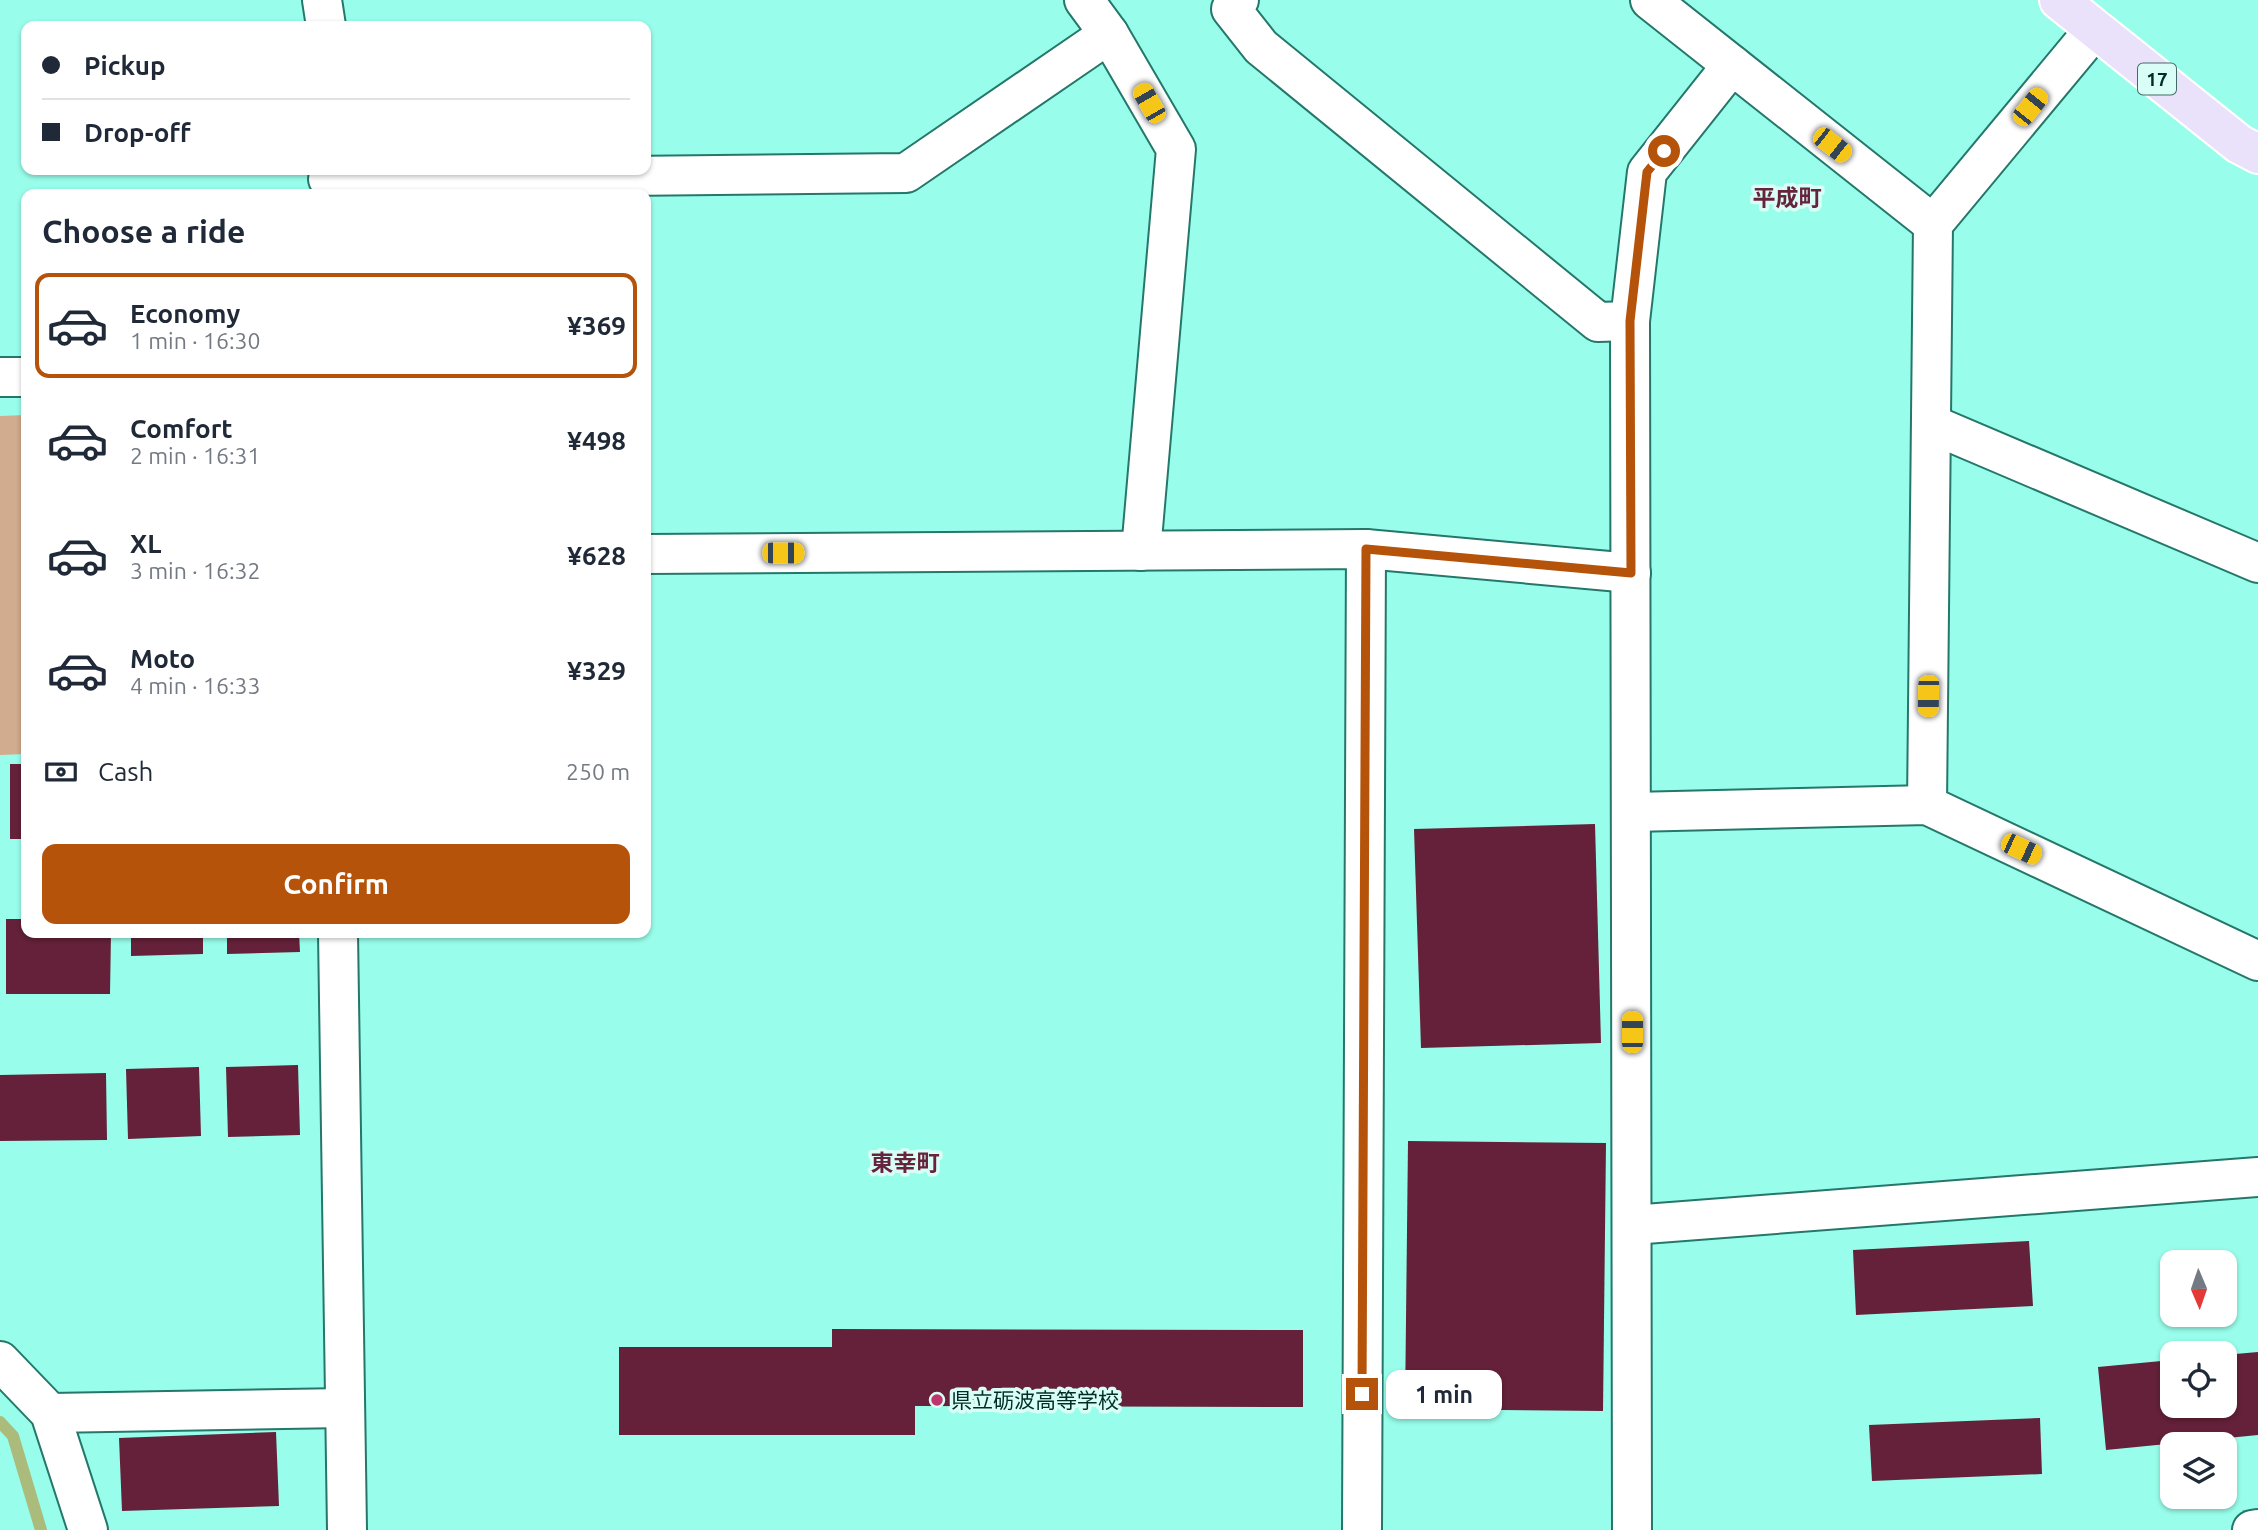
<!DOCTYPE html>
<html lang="en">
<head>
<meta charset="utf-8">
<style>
  :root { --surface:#fff; --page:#f2f2f3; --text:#1f2937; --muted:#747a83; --line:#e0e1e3; --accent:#b45309 }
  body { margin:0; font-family:Ubuntu,"Noto Sans JP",sans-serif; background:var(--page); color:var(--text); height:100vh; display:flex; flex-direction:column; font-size:26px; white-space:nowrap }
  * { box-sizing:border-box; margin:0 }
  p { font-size:23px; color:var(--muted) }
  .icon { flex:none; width:38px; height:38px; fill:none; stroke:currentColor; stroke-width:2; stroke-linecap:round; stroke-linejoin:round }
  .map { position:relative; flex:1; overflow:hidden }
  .drawer { position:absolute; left:21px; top:189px; width:630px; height:749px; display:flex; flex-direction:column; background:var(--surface); border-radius:14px; box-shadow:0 2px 5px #0004 }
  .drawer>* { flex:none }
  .guide { position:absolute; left:21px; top:21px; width:630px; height:154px; border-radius:14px; box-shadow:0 2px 5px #0004; display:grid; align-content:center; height:154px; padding:0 21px; background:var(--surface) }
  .needle { width:46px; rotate:178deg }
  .tools { position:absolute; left:2160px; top:1250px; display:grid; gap:14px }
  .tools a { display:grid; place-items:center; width:77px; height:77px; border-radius:14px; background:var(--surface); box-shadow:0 2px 5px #0004; font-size:35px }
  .end { position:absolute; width:32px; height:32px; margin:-16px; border:9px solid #b45309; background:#fff; box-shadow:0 0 0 4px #fff }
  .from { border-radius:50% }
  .bubble { position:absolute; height:49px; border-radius:14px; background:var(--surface); box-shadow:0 2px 5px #0004; font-size:23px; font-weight:600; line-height:49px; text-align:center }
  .car { position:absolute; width:21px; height:42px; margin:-21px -10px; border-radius:9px; box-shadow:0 0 5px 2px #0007; background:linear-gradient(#f5c518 24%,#345 0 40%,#f5c518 0 76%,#345 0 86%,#f5c518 0) }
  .guide b { display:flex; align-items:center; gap:24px; height:66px; font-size:26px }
  .guide b+b { border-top:2px solid var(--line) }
  .guide i { width:18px; height:18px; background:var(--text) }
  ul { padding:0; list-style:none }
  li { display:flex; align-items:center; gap:21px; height:105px; margin:0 14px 10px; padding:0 7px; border:4px solid transparent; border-radius:14px }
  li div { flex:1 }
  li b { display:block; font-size:26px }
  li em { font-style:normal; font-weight:600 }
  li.current { border-color:var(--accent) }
  li>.icon { width:63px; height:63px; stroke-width:1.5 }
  h2 { padding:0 21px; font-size:32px; line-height:84px }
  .pay { display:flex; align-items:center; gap:18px; height:77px; padding:0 21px; font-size:26px }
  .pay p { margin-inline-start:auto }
  .primary-button { display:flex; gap:14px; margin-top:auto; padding:14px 21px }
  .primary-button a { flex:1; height:80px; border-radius:14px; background:var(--accent); color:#fff; font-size:28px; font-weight:600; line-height:80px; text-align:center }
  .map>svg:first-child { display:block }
</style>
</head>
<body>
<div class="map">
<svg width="2258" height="1530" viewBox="0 0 2258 1530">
  <rect width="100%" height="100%" fill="#98feeb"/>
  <path fill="#d1ac8e" d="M26,415V754L0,755V416Z"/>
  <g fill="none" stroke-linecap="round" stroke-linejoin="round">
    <path stroke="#aabb7c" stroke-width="12" d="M0,1422L13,1436L41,1530"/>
  </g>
  <g fill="#642139">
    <rect x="10" y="764" width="16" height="75"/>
    <path d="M1595,824L1601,1043L1421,1048L1414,829Z"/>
    <path d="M6,919H26V933H111L110,994H6Z"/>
    <path d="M131,933H203V954L131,956Z"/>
    <path d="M227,933H299L300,952L227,954Z"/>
    <path d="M298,1065L300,1135L228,1137L226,1067Z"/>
    <path d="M199,1067L201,1136L128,1139L126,1069Z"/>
    <path d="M106,1073L107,1140L0,1141V1075Z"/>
    <path d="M1408,1141L1606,1143L1603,1411L1405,1409Z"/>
    <path d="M2029,1241L2033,1306L1856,1315L1853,1250Z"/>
    <path d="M832,1329L1303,1330V1407L915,1406V1435H619V1347H832Z"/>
    <path d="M2258,1352V1435L2106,1450L2098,1367L2172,1360V1405H2224V1355Z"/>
    <path d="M2040,1418L2042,1474L1872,1481L1869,1425Z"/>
    <path d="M276,1432L279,1506L122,1511L119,1438Z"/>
  </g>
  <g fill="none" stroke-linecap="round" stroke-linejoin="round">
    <defs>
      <g id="minor">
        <path d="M322,0L326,26"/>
        <path d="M1084,0L1109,34L1176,149L1141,551"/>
        <path d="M1239,0L1231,9L1261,47L1598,322L1630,321"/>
        <path d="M1650,0L1933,224"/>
        <path d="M328,179L906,173L1109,34"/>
        <path d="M0,377H26"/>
        <path d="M1931,424L2258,563"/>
        <path d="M646,554L1366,549L1631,573"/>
        <path d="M1927,805L1933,224L2095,29"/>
        <path d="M1632,812L1927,805L2258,961"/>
        <path d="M338,933L347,1530"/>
        <path d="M1632,1225L2258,1177"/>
        <path d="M0,1361L50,1413L88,1530"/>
        <path d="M50,1413L345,1408"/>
        <path d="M1362,1530L1366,549"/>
        <path d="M1632,1530L1630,321L1647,172L1732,65"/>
        <path d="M2252,1530L2258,1529"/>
      </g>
      <path id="major" d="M2059,0L2239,144L2258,154"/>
    </defs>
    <use href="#minor" stroke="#25776a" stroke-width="42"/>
    <use href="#major" stroke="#fff" stroke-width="42"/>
    <use href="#minor" stroke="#fff" stroke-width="38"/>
    <use href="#major" stroke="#eae2fb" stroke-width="38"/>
  </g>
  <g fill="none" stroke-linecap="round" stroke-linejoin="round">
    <path stroke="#b45309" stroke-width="9" d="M1362,1394L1366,549L1631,573L1630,321L1647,172L1664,151"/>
  </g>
  <circle fill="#bf346c" stroke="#d9fef6" stroke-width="2.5" cx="937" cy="1400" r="7"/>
  <g text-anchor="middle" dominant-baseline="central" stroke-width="7" stroke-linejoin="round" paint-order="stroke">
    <rect fill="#d9fef6" stroke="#416c65" stroke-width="2" x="2138" y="63.5" width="38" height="31" rx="5"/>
    <g font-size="19" font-weight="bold" fill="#002e27">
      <text x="2157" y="79">17</text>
    </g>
    <g font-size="21" fill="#002e27" stroke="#d9fef6" text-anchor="start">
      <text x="951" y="1400">県立砺波高等学校</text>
    </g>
    <g font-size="23" font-weight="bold" fill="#66233c" stroke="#d9fef6">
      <text x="1787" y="197">平成町</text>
      <text x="905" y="1162">東幸町</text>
    </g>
  </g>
</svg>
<div class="tools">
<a><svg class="needle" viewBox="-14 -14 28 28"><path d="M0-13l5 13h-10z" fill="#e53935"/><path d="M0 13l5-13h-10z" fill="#747a83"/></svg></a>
<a><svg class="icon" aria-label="locate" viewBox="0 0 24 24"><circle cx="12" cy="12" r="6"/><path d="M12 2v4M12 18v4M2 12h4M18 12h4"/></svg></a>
<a><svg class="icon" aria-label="layers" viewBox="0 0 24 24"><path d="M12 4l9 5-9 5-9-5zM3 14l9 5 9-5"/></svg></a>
</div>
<i class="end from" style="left:1664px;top:151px"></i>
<i class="end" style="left:1362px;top:1394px"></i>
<div class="bubble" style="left:1386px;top:1370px;width:116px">1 min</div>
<i class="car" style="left:1149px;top:103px;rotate:330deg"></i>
<i class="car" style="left:2030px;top:107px;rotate:39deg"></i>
<i class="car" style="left:1832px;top:145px;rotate:128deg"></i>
<i class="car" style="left:783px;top:553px;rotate:90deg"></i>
<i class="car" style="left:1928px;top:696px;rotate:181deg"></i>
<i class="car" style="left:2021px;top:849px;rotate:115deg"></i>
<i class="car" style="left:1632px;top:1032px;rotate:0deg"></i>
<div class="guide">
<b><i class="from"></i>Pickup</b>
<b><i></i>Drop-off</b>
</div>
<section class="drawer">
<h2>Choose a ride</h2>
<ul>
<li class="current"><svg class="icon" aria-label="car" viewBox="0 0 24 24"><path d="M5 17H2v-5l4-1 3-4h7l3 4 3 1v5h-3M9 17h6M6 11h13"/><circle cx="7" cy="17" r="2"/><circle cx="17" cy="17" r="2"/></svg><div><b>Economy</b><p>1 min · 16:30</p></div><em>¥369</em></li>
<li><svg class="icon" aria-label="car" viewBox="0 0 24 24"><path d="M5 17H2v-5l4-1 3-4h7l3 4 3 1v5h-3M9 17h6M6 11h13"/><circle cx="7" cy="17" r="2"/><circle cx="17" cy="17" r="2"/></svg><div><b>Comfort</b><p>2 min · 16:31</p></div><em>¥498</em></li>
<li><svg class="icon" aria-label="car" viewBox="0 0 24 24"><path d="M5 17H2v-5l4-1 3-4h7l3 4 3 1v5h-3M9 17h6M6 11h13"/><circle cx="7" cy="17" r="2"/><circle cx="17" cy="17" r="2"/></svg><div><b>XL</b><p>3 min · 16:32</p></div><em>¥628</em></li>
<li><svg class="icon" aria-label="car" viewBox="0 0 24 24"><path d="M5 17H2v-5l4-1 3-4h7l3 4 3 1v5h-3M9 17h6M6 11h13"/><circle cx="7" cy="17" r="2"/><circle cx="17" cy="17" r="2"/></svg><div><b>Moto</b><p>4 min · 16:33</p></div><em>¥329</em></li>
</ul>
<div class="pay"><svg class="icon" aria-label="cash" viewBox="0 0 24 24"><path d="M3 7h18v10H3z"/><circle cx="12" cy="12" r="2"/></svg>Cash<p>250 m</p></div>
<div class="primary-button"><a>Confirm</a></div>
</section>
</div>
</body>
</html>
